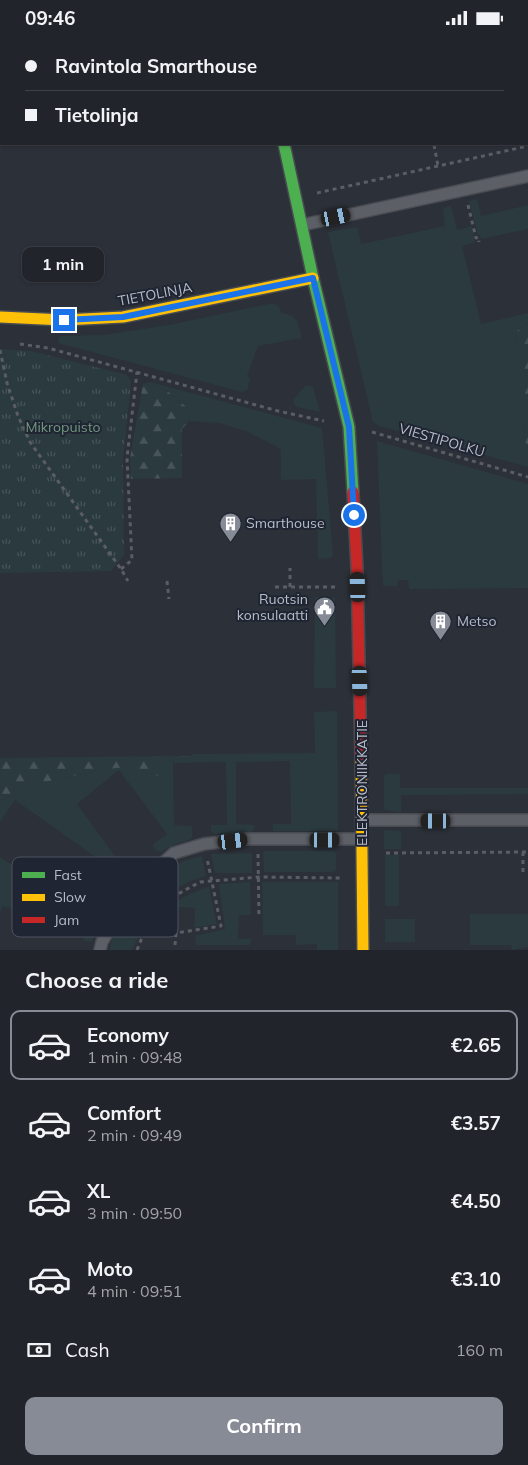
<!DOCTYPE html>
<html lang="en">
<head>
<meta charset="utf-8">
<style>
  :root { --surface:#21242a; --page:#292c32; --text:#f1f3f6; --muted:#a2a4a8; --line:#3e4147; --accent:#868b96 }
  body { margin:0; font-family:Mulish,sans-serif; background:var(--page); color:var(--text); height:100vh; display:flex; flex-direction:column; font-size:19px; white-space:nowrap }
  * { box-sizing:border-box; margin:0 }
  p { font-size:16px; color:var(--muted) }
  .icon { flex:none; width:28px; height:28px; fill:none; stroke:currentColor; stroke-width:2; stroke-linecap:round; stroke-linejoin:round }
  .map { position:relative; height:915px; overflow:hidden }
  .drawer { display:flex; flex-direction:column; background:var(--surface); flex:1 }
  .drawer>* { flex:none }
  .banner { position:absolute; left:0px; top:0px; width:529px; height:110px; box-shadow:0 1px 4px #0004,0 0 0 1px var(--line); display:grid; align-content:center; height:110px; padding:0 25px; background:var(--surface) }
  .end { position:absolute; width:22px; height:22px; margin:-11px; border:6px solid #1a73e8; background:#fff; box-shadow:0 0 0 2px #fff }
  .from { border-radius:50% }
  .bubble { position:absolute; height:35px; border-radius:10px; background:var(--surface); box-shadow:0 1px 4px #0004,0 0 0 1px var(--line); font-size:16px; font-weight:700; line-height:35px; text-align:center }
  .car { position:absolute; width:15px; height:30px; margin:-15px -8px; border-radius:6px; box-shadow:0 0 4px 1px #0007; background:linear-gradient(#222 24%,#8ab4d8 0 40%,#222 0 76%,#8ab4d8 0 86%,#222 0) }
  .banner b { display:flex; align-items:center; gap:18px; height:48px; font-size:19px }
  .banner b+b { border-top:1px solid var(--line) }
  .banner i { width:12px; height:12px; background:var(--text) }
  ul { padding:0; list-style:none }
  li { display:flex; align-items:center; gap:15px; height:70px; margin:0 10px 8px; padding:0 15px; border:2px solid transparent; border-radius:10px }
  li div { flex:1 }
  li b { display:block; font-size:19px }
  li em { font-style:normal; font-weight:700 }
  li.on { border-color:var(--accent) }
  li>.icon { width:45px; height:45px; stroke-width:1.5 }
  h2 { padding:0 25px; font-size:22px; line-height:60px }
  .pay { display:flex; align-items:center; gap:12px; height:55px; padding:0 25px; font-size:19px }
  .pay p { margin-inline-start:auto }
  .primary-button { display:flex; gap:10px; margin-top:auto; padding:10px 25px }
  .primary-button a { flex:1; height:58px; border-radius:10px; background:var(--accent); color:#fff; font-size:20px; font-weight:700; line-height:58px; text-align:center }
  .status { display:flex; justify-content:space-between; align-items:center; height:35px; padding:0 25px; background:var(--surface); direction:ltr }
  .status svg { height:14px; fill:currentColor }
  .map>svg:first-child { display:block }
</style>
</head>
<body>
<div class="status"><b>09:46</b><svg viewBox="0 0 49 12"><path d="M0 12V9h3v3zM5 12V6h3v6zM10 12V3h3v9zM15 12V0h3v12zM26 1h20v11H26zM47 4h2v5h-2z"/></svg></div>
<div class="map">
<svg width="528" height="915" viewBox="0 0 528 915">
  <defs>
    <pattern id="forest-firs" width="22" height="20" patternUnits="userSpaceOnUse" patternTransform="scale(1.25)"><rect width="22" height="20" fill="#2a3a3e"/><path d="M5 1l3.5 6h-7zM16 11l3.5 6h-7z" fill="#475558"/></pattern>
    <pattern id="park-tufts" width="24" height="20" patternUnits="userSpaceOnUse" patternTransform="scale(1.25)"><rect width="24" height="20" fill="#2a3a3e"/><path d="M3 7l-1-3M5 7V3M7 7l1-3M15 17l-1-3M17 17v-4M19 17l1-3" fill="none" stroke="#475558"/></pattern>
  </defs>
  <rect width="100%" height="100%" fill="#2c3038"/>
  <g fill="#2a3a3e">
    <path d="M477,164L481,181L528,170V194L481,204L480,200H478L469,166Z"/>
    <path d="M451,171L457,195L472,191L475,207L462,211L481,289L528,278V289L518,294L516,307L525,338V372H528V386H522L526,410L528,413V432L379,391L373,387L328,197L357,192L361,209L445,191L443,173Z"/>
    <path d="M273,268L278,271L282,278C299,281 298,288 302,303L258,311L247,341L250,343L248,354L242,357L58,308L59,301L105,300L174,289Z"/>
    <path d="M150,347L322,393L333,519L331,523L318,524L316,444L281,445V414L246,396L219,388L189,386L191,376L170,358Z"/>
    <path d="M306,350L313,352L320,377L297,372L294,369V364Z"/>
    <path d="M377,406L528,449V553L409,554L408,545H398L397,551H383Z"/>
    <path d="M315,562L335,563L336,653H314Z"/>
    <path d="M337,676L338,796H273V789H291L290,726L236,727V789L254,790V795L251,797L215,799L211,797V790H227L226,727L173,728L174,790L192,791V802L189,805L175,809L161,817L157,816L152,810L167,799L119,735L77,769L123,832L139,820L143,827L117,856L115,857L108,852L118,838L15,765L0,787V764L2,765L45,747L101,735L166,727L191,721L192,719L315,718L314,677Z"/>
    <path d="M386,739H400V753H528V759L401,760V777L385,775L384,772V741Z"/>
    <path d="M384,795L401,796V814H384Z"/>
    <path d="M265,816H334L336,818V833L335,836L331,837H265L264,836L263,817Z"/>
    <path d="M252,818V838H215L211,819Z"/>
    <rect x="385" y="820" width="14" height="51"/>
    <path d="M202,821L206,841L190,846L176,854L165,837C176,828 188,824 202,821Z"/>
    <path d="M0,822L88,881L98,866L106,872L92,907L83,906L86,889L2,871L0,879Z"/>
    <path d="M250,847L251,880H239L238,904H251L250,910H196L195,901L225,894L219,849Z"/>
    <path d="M262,847H338V915H317V909L296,910V900H263Z"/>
    <path d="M209,851L217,889L194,893L195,873L175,872L174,887H163L162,902H149C155,874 184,861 209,851Z"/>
    <path d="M470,879H528V912L512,915L511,910H470Z"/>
    <path d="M126,882L143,892L132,915H109L113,902Z"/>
    <rect x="385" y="884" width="30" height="23"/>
  </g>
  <g fill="url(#forest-firs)">
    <path d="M528,289V372H525V338L516,307L518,294Z"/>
    <path d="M150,347L170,358L191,376L189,386L182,394V443L131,444L130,423L143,349Z"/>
    <path d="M522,386H528V413L526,410Z"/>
    <path d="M191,721L166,727L164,736L143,750L126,732L101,735L45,747L2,765L0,764V723Z"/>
  </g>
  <path fill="url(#park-tufts)" d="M0,314L31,316L127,340L131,347L123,424L124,520L111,536L0,538Z"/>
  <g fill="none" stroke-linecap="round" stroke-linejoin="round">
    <defs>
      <g id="lane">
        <path d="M302,190L528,141"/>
        <path d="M362,785H528"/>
        <path d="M100,915L102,907L130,858L174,818L204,809L247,804H362"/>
      </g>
      <path id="street" d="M259,0V1"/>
      <path id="fast" d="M284,109L313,243L349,392L353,457"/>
      <g id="slow">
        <path d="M0,282L64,285L123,282L313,243"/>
        <path d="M361,722L363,915"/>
      </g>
      <path id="jam" d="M353,457L357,533L361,722"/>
    </defs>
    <use href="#lane" stroke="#484b51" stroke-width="14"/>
    <use href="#street" stroke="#484b51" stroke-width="26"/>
    <use href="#fast" stroke="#484b51" stroke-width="14"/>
    <use href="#slow" stroke="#484b51" stroke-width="14"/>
    <use href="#jam" stroke="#484b51" stroke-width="14"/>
    <g stroke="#5a5e64" stroke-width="3" stroke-dasharray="4 4" stroke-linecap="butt">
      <path d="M434,110L438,131"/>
      <path d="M317,158L528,111"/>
      <path d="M468,170L476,203L478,202L479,207"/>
      <path d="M20,309L48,313L278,376L324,386"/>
      <path d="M0,315L7,348L18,381L30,407L121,534L128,546"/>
      <path d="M372,397L528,442"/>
      <path d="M121,534L132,525L127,423L137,337"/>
      <path d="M167,546L169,564"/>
      <path d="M275,552H335"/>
      <path d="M290,552V533"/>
      <path d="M523,817V838"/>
      <path d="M386,818L528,817"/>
      <path d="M258,819L259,883"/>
      <path d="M166,846L176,860"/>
      <path d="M135,881L147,890"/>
      <path d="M175,910L176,898L221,891L207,823"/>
      <path d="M137,915L147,890L156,878L176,860L200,847L259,842L340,843"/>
    </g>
    <use href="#lane" stroke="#5c5f66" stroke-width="11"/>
    <use href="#street" stroke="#5c5f66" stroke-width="24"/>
    <use href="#fast" stroke="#4caf50" stroke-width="11"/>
    <use href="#slow" stroke="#ffc107" stroke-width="11"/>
    <use href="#jam" stroke="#c62828" stroke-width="11"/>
  </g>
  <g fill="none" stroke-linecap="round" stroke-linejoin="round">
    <path stroke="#1a73e8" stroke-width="6" d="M64,285L123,282L313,243L349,392L354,480"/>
  </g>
  <defs>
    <symbol id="building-pin" viewBox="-11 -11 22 30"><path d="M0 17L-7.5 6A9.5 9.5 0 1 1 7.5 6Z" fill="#868b96" stroke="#202533"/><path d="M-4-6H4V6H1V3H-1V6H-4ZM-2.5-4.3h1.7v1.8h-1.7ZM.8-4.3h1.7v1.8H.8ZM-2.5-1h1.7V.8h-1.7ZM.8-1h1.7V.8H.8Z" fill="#fff"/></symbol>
    <symbol id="civic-pin" viewBox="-11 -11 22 30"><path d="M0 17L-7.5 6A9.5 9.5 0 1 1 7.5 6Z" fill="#868b96" stroke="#202533"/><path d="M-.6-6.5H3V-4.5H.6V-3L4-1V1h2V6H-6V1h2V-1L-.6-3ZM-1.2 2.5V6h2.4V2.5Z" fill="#fff"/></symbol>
  </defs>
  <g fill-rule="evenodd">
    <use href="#building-pin" x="218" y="476" width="25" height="34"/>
    <use href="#civic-pin" x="312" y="560" width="25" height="34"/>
    <use href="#building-pin" x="428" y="574" width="25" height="34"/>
  </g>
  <g text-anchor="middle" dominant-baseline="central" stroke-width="4" stroke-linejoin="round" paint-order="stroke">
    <g font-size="14" fill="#b7bcc8" stroke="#202533">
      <text transform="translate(155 259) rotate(-11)">TIETOLINJA</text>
      <text transform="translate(442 405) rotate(16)">VIESTIPOLKU</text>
      <text transform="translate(362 748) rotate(-90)">ELEKTRONIIKKATIE</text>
    </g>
    <g font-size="14" fill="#71977e" stroke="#202533">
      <text x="63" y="392">Mikropuisto</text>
    </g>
    <g font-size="14" fill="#b7bcc8" stroke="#202533" text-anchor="start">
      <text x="246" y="488">Smarthouse</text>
      <text x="308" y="564" text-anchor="end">Ruotsin<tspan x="308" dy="16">konsulaatti</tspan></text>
      <text x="457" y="586">Metso</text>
    </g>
  </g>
  <rect x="12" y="822" width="166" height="80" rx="8" fill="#202533" stroke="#4d5260" stroke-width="1"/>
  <rect x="22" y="837" width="23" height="6" fill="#4caf50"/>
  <rect x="22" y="859" width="23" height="7" fill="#ffc107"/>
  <rect x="22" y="882" width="23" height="6" fill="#c62828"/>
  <g font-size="14" fill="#b7bcc8">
    <text x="54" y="845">Fast</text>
    <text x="54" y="867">Slow</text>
    <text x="54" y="890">Jam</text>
  </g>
</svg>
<i class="end from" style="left:354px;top:480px"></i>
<i class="end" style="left:64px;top:285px"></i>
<div class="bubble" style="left:22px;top:212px;width:82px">1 min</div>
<i class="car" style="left:336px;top:182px;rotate:78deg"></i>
<i class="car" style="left:358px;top:552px;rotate:358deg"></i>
<i class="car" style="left:360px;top:646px;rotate:178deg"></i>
<i class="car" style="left:436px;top:786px;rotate:270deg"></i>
<i class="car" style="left:325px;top:805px;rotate:90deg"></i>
<i class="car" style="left:233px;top:806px;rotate:83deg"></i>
<div class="banner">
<b><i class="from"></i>Ravintola Smarthouse</b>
<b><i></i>Tietolinja</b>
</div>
</div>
<section class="drawer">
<h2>Choose a ride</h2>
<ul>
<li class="on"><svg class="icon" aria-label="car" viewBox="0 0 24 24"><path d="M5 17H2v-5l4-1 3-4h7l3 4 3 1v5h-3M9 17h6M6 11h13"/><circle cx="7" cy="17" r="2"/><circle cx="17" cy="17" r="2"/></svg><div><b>Economy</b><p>1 min · 09:48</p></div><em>€2.65</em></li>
<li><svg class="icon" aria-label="car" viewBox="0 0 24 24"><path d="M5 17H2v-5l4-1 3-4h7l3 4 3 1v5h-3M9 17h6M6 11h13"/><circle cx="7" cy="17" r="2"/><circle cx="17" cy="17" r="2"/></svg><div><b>Comfort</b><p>2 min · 09:49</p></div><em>€3.57</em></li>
<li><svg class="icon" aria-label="car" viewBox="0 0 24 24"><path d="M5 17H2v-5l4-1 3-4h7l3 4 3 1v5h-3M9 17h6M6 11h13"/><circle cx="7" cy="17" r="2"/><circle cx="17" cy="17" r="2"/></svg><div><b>XL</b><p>3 min · 09:50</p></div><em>€4.50</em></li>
<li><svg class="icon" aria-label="car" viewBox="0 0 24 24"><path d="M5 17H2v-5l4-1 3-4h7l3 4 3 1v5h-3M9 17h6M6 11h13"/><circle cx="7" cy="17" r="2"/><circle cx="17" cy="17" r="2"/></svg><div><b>Moto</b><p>4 min · 09:51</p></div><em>€3.10</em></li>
</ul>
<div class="pay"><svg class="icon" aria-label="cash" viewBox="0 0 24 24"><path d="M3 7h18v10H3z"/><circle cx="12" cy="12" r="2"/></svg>Cash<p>160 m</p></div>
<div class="primary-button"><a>Confirm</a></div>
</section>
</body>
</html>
